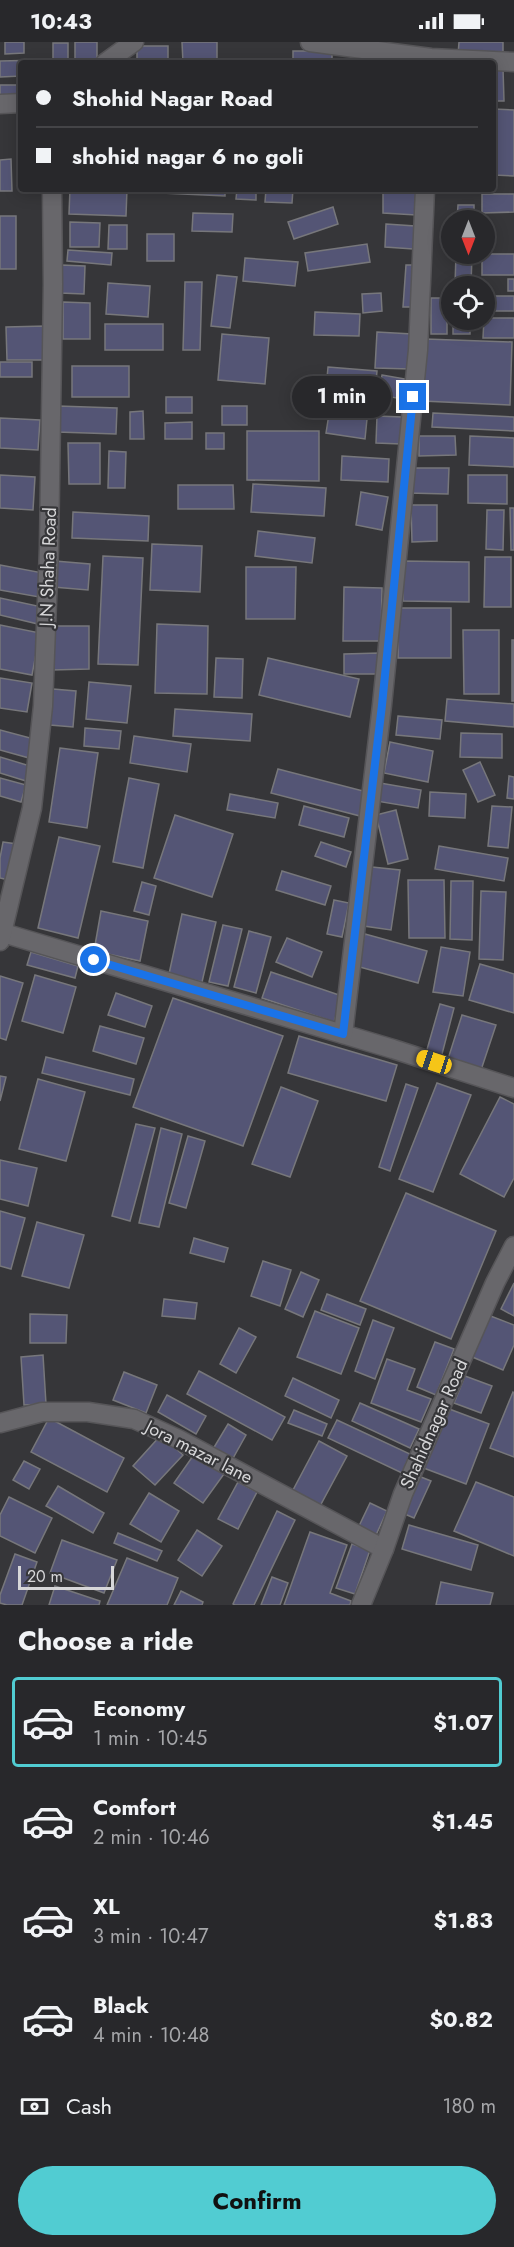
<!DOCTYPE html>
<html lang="en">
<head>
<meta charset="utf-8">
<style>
  :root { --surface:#28282b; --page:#303033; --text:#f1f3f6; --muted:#a5a6a9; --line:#444447; --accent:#51ccd2 }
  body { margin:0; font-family:Jost,sans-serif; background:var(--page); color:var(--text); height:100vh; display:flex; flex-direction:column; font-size:22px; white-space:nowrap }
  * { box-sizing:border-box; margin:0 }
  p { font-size:20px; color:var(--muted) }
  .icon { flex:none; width:33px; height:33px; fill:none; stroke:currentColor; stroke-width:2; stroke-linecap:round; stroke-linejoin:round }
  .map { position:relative; height:1563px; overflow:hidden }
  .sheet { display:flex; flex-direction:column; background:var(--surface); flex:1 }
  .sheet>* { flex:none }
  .guide { position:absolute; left:18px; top:18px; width:478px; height:132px; border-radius:6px; box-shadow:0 3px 15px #0003,0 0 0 2px var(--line); display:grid; align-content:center; height:132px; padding:0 18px; background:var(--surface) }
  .needle { width:39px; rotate:180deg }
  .controls { position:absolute; left:441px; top:168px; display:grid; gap:12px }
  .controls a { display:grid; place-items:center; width:54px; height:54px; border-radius:50%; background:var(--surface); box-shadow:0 3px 15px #0003,0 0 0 2px var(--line); font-size:30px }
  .scale { position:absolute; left:18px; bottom:15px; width:96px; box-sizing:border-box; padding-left:6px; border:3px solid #d7d7d9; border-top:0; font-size:16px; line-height:21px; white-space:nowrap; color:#d7d7d9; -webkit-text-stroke:4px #363639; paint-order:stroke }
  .end { position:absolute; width:27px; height:27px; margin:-14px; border:8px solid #1a73e8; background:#fff; box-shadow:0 0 0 3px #fff }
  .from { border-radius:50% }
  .bubble { position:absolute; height:42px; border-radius:21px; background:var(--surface); box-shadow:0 3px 15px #0003,0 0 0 2px var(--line); font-size:20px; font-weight:700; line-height:42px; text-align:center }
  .car { position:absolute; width:18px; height:36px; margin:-18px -9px; border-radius:8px; box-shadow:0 0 4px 2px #0007; background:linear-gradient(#f5c518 24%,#345 0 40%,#f5c518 0 76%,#345 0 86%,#f5c518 0) }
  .guide b { display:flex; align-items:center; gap:21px; height:57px; font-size:22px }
  .guide b+b { border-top:2px solid var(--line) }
  .guide i { width:15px; height:15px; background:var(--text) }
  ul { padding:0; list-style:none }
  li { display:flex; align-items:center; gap:18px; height:90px; margin:0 12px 9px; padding:0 6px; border:3px solid transparent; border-radius:6px }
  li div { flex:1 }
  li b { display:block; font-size:22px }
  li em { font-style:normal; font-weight:700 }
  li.on { border-color:var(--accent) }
  li>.icon { width:54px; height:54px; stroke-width:1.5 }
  h2 { padding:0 18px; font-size:27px; line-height:72px }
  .pay { display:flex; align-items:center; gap:15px; height:66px; padding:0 18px; font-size:22px }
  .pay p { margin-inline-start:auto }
  .action { display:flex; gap:12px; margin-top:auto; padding:12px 18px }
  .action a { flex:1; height:69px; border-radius:36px; background:var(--accent); color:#111; font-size:24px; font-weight:700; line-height:69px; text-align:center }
  .status { display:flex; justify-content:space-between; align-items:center; height:42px; padding:0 30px; background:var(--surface); direction:ltr }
  .status svg { height:16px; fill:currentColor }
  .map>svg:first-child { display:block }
</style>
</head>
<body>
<div class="status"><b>10:43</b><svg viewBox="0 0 49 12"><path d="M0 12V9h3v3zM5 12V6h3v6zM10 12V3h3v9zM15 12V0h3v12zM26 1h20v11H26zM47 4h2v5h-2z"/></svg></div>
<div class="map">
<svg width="514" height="1563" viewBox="0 0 514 1563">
  <rect width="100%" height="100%" fill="#363639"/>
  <g fill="#545575" stroke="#77777b" stroke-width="1.5">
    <path d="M5,0H24V11L5,12Z"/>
    <rect x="75" y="0" width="22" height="17"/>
    <path d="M182,0H217V21H183Z"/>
    <path d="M459,0H503V13H458Z"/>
    <rect x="53" y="1" width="15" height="20"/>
    <rect x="137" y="4" width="31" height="17"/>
    <rect x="293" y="9" width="39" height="12"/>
    <path d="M42,18V21H21V34L0,35V19Z"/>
    <path d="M503,26L504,59H494V27Z"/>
    <rect x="0" y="43" width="21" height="15"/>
    <path d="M494,67L514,68V134L494,133Z"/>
    <path d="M11,117L12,149H0V118Z"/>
    <path d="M70,147H127L126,174L69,172Z"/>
    <path d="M140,147H225V154L140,150Z"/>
    <path d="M237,147H256V158L236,157Z"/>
    <path d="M266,147H293L292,161L265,160Z"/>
    <path d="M383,147H417L416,173L383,171Z"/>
    <rect x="453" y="147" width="17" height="3"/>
    <path d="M482,152H514V170L482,171Z"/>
    <path d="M458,163H474V178H457Z"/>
    <path d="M333,165L338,182L294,197L288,180Z"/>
    <path d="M193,171L233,172L232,190L192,189Z"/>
    <rect x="0" y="174" width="16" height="53"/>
    <path d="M70,180L100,181L99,205H70Z"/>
    <path d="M386,182L415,184L413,207L385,205Z"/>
    <path d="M109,183H127V207H108Z"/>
    <rect x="147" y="192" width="27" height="27"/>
    <path d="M367,202L370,220L308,229L305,211Z"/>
    <path d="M68,208L112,211L111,223L67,219Z"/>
    <path d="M456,212H472L471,244L455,243Z"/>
    <rect x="482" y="212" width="32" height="21"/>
    <path d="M245,216L298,220L295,244L243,239Z"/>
    <path d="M61,223L85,224L84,252L60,251Z"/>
    <path d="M406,223H417L414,265H403Z"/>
    <path d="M217,233L237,235L230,286L211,284Z"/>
    <rect x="508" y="237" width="6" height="12"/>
    <path d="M185,240H202L200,308H183Z"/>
    <path d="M108,241L150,244L148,275L106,272Z"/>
    <path d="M381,251L382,269L363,271L362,252Z"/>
    <rect x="484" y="254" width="30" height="15"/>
    <rect x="431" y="256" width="16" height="36"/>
    <path d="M63,260L90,261V297H63Z"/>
    <path d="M315,270L360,272L359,294L314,293Z"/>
    <path d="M484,276H514V296H483Z"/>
    <rect x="453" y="278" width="17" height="14"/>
    <rect x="105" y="282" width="58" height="26"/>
    <path d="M45,284V318H7L6,285Z"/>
    <path d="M377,290L412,292L410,327L375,326Z"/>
    <path d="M222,292L269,296L265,342L218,338Z"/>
    <path d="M425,297L512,300L510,363L422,359Z"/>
    <rect x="0" y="320" width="32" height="15"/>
    <rect x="72" y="324" width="57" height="31"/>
    <path d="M328,325L377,329L375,351L326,347Z"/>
    <path d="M382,333L411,338L408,358L379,353Z"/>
    <rect x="166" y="355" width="26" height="16"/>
    <path d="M58,364L117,366L116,392L57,390Z"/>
    <rect x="222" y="364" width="25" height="19"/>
    <path d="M143,369L144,397H130V370Z"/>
    <path d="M433,371L514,375V389L432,385Z"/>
    <path d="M329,372L367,377L365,397L326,391Z"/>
    <path d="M377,374L402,375L401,402L376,401Z"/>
    <path d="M0,376L40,378L38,408L0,406Z"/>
    <path d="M192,380V397H165V381Z"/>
    <path d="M247,389H319V439L247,438Z"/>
    <rect x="206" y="391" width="18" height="16"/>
    <path d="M419,394H455L456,413L419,414Z"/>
    <path d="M470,394L514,396V425L469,423Z"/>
    <path d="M68,401H100V442H69Z"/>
    <path d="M109,409L126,410L125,446H108Z"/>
    <path d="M342,414L389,417L388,440L341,438Z"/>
    <path d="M408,426H449L448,452L408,451Z"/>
    <path d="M0,433L35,435L33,468L0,466Z"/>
    <path d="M468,433H507V462L468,461Z"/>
    <path d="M253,442L326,446L324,474L251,470Z"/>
    <path d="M178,443H233L234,467H178Z"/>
    <path d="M361,450L388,455L382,488L356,483Z"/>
    <path d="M411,463H437V499L412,500Z"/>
    <path d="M510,466H514V508H511Z"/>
    <path d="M487,468H504L503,508L486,507Z"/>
    <path d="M73,470L149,474L148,499L72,496Z"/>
    <path d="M258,489L315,496L312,521L255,514Z"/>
    <path d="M152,502L202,504L200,550L150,548Z"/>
    <path d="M103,514L143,516L138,623L98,622Z"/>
    <path d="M485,515H511V565H484Z"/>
    <path d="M55,519L90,522L88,548L53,545Z"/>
    <path d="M403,519L469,520V560L403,559Z"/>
    <path d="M0,523L43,531L39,555L0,548Z"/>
    <path d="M246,525H296L295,577H246Z"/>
    <path d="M344,545L382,546L381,599H343Z"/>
    <path d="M0,556L42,565L38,582L0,573Z"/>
    <rect x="398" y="566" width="53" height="50"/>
    <path d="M157,582L208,584L207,652L155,651Z"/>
    <path d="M0,583L40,591L32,633L0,627Z"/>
    <path d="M52,584H89V627L52,628Z"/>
    <path d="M463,588H499V652H464Z"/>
    <rect x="512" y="598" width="2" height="61"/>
    <path d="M379,611V632H344V612Z"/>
    <path d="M216,616L243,617L242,656L214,655Z"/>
    <path d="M268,616L359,637L350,675L259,653Z"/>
    <path d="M0,636L32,641L27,670L0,666Z"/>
    <path d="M89,640L131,644L127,681L86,677Z"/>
    <path d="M53,647L76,649L73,685L50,683Z"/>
    <path d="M447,657L514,662V685L445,679Z"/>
    <path d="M175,667L252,672L250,699L173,694Z"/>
    <path d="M398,674L442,678L440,697L396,693Z"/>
    <path d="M85,686L121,689L119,707L84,704Z"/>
    <path d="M0,688L34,697L29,716L0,708Z"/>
    <path d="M461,691L502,692V716L460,715Z"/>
    <path d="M134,694L191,702L187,730L130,721Z"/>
    <path d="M390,700L433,709L428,740L384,731Z"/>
    <path d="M60,706L98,711L87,786L49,780Z"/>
    <path d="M0,715L30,724L26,739L0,731Z"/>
    <path d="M480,720L495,753L478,760L463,728Z"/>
    <path d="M278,727L367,750L360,774L271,751Z"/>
    <path d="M509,734L514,735V757L507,756Z"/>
    <path d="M0,736L26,743L21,760L0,754Z"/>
    <path d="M129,736L159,742L143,826L113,820Z"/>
    <path d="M380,741L421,748L418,766L376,759Z"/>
    <path d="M430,750L466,752L465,776L429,774Z"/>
    <path d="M230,752L278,761L275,776L227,768Z"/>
    <path d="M304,764L349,776L344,795L299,783Z"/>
    <path d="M492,764L512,765L508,806L488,804Z"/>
    <path d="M396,768L408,817L388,822L376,773Z"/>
    <path d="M175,773L233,792L212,855L154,836Z"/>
    <path d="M59,795L100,804L78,896L38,886Z"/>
    <path d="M3,800L17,802L9,838L0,836V816Z"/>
    <path d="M321,800L351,810L346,825L315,814Z"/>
    <path d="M439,804L508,816L504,839L435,827Z"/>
    <path d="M372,825L400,828L391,888L364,884Z"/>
    <path d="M282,829L331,844L325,863L276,848Z"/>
    <path d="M408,838H444L445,896H409Z"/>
    <path d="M451,839H473L472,898L450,897Z"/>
    <path d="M142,840L156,844L149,873L134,869Z"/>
    <path d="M481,849L506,850L503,918L479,917Z"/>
    <path d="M334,858L349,861L342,895L327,892Z"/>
    <path d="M101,869L148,879L140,919L94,909Z"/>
    <path d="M182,872L216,880L202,940L169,932Z"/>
    <path d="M223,883L242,887L228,944L209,940Z"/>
    <path d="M249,889L271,895L256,951L234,945Z"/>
    <path d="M365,892L427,909L418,941L356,924Z"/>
    <path d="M287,896L322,910L312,935L276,920Z"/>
    <path d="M441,905L470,910L463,954L433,950Z"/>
    <path d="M31,910L78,924L75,936L27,923Z"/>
    <path d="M480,922L514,932V971L469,958Z"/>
    <path d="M271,930L342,954L334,980L262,956Z"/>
    <path d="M35,933L76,945L63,991L22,979Z"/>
    <path d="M0,934L23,941L6,998L0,996Z"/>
    <path d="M116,951L152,964L145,985L108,973Z"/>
    <path d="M173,956L283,994L243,1104L133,1065Z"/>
    <path d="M440,962L454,966L441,1016L426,1011Z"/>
    <path d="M462,973L496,983L481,1028L448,1017Z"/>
    <path d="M100,984L144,996L136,1022L93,1009Z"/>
    <path d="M299,994L397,1023L386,1059L288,1031Z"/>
    <path d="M46,1015L134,1037L130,1053L42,1031Z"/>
    <path d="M0,1034L6,1035L0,1059Z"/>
    <path d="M38,1037L85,1050L66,1119L19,1107Z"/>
    <path d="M437,1041L471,1053L433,1150L399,1137Z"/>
    <path d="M406,1042L418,1046L390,1129L379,1125Z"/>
    <path d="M281,1045L318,1059L290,1135L252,1122Z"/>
    <path d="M500,1055L514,1062V1136L504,1155L460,1132Z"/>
    <path d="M136,1082L155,1086L130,1179L112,1174Z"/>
    <path d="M161,1086L182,1092L159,1185L139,1181Z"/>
    <path d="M188,1094L205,1099L186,1166L169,1161Z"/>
    <path d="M0,1118L37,1126L28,1164L0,1157Z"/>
    <path d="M406,1151L496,1189L451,1297L360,1259Z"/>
    <path d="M0,1169L25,1176L11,1227L0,1224Z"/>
    <path d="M37,1180L84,1193L69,1246L22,1234Z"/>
    <path d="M194,1196L228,1206L224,1220L190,1211Z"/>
    <path d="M263,1219L291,1228L280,1264L251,1254Z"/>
    <path d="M301,1230L319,1238L303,1275L285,1267Z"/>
    <path d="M514,1241V1274L501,1267Z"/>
    <path d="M327,1252L366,1267L360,1283L321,1268Z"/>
    <path d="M164,1257L197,1261L195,1277L162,1274Z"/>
    <path d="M315,1269L359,1286L341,1332L297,1315Z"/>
    <path d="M30,1272L67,1273L66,1301H30Z"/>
    <path d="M488,1273L514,1283V1303L503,1328L470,1314Z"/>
    <path d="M373,1278L394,1286L375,1337L355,1329Z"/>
    <path d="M239,1286L256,1295L236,1331L220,1322Z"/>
    <path d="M435,1300L454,1307L436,1353L417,1345Z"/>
    <path d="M43,1313L46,1362L24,1363L21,1315Z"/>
    <path d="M387,1317L415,1327L407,1348L431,1357L421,1380L371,1361Z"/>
    <path d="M199,1329L285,1375L272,1398L187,1352Z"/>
    <path d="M124,1330L157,1343L146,1371L113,1358Z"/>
    <path d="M465,1334L492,1344L481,1371L454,1361Z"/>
    <path d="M293,1336L339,1358L331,1376L285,1354Z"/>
    <path d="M513,1350L514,1351V1415L490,1406Z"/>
    <path d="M167,1353L206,1374L196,1392L158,1370Z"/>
    <path d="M360,1361L419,1387L410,1406L352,1379Z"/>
    <path d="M444,1365L489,1382L466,1442L421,1425Z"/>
    <path d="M294,1368L327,1382L322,1394L288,1381Z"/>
    <path d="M49,1376L124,1416L107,1450L31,1410Z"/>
    <path d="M337,1378L410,1412L402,1431L328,1396Z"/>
    <path d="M228,1382L246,1393L232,1418L213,1407Z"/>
    <path d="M161,1393L183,1413L155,1443L133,1424Z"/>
    <path d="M319,1399L347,1414L320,1464L292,1450Z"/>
    <path d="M195,1411L224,1432L203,1461L174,1441Z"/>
    <path d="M24,1419L40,1427L29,1447L13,1438Z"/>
    <path d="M416,1433L431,1439L414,1476L400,1470Z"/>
    <path d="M238,1440L257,1450L238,1487L218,1477Z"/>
    <path d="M476,1440L514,1455V1514L454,1489Z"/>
    <path d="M58,1444L104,1471L93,1491L46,1464Z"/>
    <path d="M149,1451L179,1469L161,1500L130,1482Z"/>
    <path d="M9,1455L52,1476L35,1511L0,1494V1473Z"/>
    <path d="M370,1461L387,1469L376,1493L359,1484Z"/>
    <path d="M277,1469L295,1478L254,1563H235L233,1562Z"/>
    <path d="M409,1483L478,1503L471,1528L402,1507Z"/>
    <path d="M197,1488L222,1504L202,1534L178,1518Z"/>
    <path d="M310,1490L347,1503L330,1551L351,1559L350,1563H284Z"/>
    <path d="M118,1491L162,1509L157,1519L114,1501Z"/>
    <path d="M62,1498L117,1518L104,1551L50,1531Z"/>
    <path d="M352,1502L370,1508L355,1552L336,1546Z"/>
    <path d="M15,1512L37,1520L22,1563H7L0,1561V1553Z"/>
    <path d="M127,1516L178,1536L167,1563H107Z"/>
    <path d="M272,1535L288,1541L280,1563H261Z"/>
    <path d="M441,1540L493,1551L490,1563H436Z"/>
    <path d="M55,1544L100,1559L99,1563H49Z"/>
    <path d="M181,1549L203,1560L202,1563H174Z"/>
  </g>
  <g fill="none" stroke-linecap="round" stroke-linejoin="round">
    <defs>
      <g id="minor">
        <path d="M310,0L431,16L514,20"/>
        <path d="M105,21L134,0"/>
        <path d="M0,62L21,61"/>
        <path d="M0,890L393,1007L514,1046"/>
        <path d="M0,899L32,766L43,664L49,506L53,242L52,147"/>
        <path d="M343,992L382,663L418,308L425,147"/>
        <path d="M0,1381L42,1370H88L134,1377L178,1397L384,1507"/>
        <path d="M361,1563L384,1507L403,1452L495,1241L514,1204"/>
      </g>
    </defs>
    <use href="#minor" stroke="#565558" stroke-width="21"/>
    <use href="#minor" stroke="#68676b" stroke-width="18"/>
  </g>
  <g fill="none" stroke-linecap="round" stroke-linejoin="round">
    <path stroke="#1a73e8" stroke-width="8" d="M94,918L343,992L382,663L413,355"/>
  </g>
  <g text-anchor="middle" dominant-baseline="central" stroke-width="4.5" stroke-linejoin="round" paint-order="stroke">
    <g font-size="18" fill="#d7d7d9" stroke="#363639">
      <text transform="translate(48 525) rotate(-88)">J.N Shaha Road</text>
      <text transform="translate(434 1382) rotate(-66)">Shahidnagar Road</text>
      <text transform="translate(199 1410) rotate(27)">Jora mazar lane</text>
    </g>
  </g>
</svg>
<div class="controls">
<a><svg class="needle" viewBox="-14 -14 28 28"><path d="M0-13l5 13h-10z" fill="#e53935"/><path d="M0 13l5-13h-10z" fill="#a5a6a9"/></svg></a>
<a><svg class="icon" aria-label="locate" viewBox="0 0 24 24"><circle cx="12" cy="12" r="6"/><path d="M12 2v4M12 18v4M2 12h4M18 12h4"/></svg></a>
</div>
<div class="scale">20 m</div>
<i class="end from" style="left:94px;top:918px"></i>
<i class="end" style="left:413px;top:355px"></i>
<div class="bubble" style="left:292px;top:334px;width:99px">1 min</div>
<i class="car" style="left:434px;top:1020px;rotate:288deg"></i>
<div class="guide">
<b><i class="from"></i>Shohid Nagar Road</b>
<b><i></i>shohid nagar 6 no goli</b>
</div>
</div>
<section class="sheet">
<h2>Choose a ride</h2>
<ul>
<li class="on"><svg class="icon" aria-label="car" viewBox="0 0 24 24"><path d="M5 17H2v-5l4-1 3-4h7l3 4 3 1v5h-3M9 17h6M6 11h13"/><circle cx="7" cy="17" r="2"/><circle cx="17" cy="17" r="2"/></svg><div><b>Economy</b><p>1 min · 10:45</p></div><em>$1.07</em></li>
<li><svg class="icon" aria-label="car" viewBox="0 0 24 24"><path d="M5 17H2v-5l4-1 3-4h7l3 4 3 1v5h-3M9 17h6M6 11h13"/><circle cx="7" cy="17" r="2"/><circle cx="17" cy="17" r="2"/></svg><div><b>Comfort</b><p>2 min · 10:46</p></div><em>$1.45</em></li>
<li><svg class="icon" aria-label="car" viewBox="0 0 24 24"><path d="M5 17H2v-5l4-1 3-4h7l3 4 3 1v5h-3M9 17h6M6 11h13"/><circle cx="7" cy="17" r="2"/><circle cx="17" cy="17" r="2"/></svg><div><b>XL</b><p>3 min · 10:47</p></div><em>$1.83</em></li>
<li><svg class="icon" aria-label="car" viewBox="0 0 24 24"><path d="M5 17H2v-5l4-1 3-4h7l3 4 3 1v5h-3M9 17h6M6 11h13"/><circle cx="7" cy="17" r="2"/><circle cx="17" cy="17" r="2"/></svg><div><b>Black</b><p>4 min · 10:48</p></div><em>$0.82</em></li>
</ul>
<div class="pay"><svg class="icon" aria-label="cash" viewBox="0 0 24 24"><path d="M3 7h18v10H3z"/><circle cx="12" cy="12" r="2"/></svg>Cash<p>180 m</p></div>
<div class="action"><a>Confirm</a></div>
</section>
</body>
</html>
